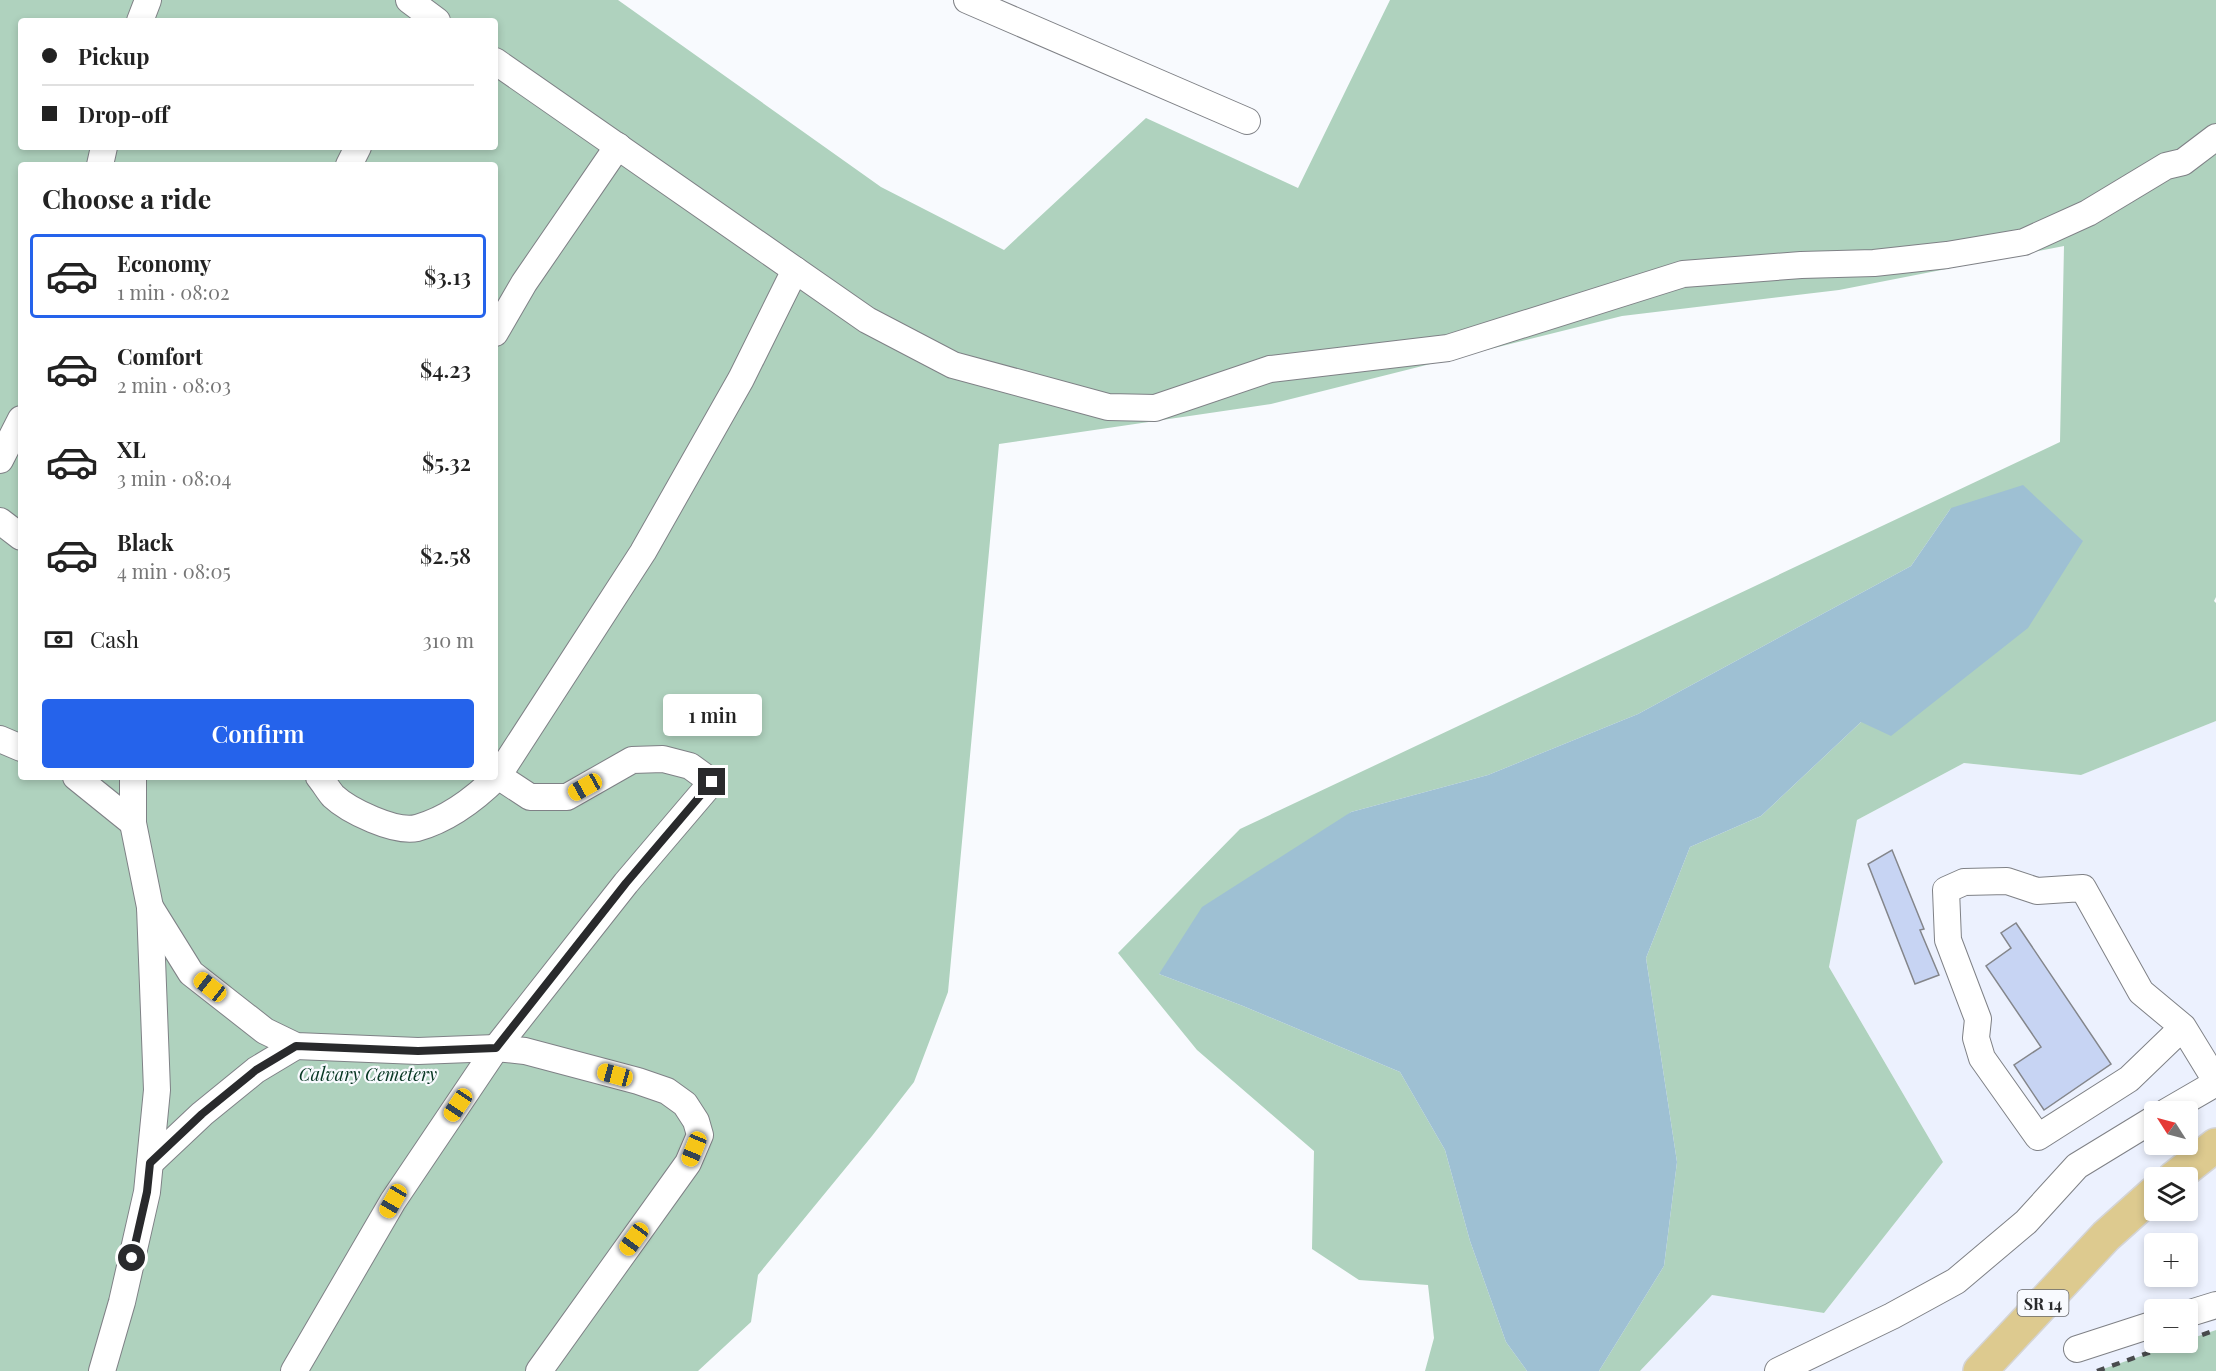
<!DOCTYPE html>
<html lang="en">
<head>
<meta charset="utf-8">
<style>
  :root { --surface:#fff; --page:#f6f6f6; --text:#222; --muted:#767676; --line:#e0e0e0; --accent:#2563eb }
  body { margin:0; font-family:"Playfair Display",serif; background:var(--page); color:var(--text); height:100vh; display:flex; flex-direction:column; font-size:22px; white-space:nowrap }
  * { box-sizing:border-box; margin:0 }
  p { font-size:20px; color:var(--muted) }
  .icon { flex:none; width:33px; height:33px; fill:none; stroke:currentColor; stroke-width:2; stroke-linecap:round; stroke-linejoin:round }
  .map { position:relative; flex:1; overflow:hidden }
  .sheet { position:absolute; left:18px; top:162px; width:480px; height:618px; display:flex; flex-direction:column; background:var(--surface); border-radius:6px; box-shadow:0 3px 9px #0003 }
  .sheet>* { flex:none }
  .top-card { position:absolute; left:18px; top:18px; width:480px; height:132px; border-radius:6px; box-shadow:0 3px 9px #0003; display:grid; align-content:center; height:132px; padding:0 24px; background:var(--surface) }
  .needle { width:39px; rotate:306deg }
  .buttons { position:absolute; left:2144px; top:1101px; display:grid; gap:12px }
  .buttons a { display:grid; place-items:center; width:54px; height:54px; border-radius:6px; background:var(--surface); box-shadow:0 3px 9px #0003; font-size:30px }
  .end { position:absolute; width:27px; height:27px; margin:-14px; border:8px solid #292a2c; background:#fff; box-shadow:0 0 0 3px #fff }
  .from { border-radius:50% }
  .bubble { position:absolute; height:42px; border-radius:6px; background:var(--surface); box-shadow:0 3px 9px #0003; font-size:20px; font-weight:600; line-height:42px; text-align:center }
  .car { position:absolute; width:18px; height:36px; margin:-18px -9px; border-radius:8px; box-shadow:0 0 4px 2px #0007; background:linear-gradient(#f5c518 24%,#345 0 40%,#f5c518 0 76%,#345 0 86%,#f5c518 0) }
  .top-card b { display:flex; align-items:center; gap:21px; height:57px; font-size:22px }
  .top-card b+b { border-top:2px solid var(--line) }
  .top-card i { width:15px; height:15px; background:var(--text) }
  ul { padding:0; list-style:none }
  li { display:flex; align-items:center; gap:18px; height:84px; margin:0 12px 9px; padding:0 12px; border:3px solid transparent; border-radius:6px }
  li div { flex:1 }
  li b { display:block; font-size:22px }
  li em { font-style:normal; font-weight:600 }
  li.selected { border-color:var(--accent) }
  li>.icon { width:54px; height:54px; stroke-width:1.5 }
  h2 { padding:0 24px; font-size:27px; line-height:72px }
  .pay { display:flex; align-items:center; gap:15px; height:66px; padding:0 24px; font-size:22px }
  .pay p { margin-inline-start:auto }
  .action { display:flex; gap:12px; margin-top:auto; padding:12px 24px }
  .action a { flex:1; height:69px; border-radius:6px; background:var(--accent); color:#fff; font-size:24px; font-weight:600; line-height:69px; text-align:center }
  .map>svg:first-child { display:block }
</style>
</head>
<body>
<div class="map">
<svg width="2216" height="1371" viewBox="0 0 2216 1371">
  <rect width="100%" height="100%" fill="#f8fafe"/>
  <path fill="#ecf1fe" fill-rule="evenodd" d="M2216,721V1330L2187,1340V1310H2154V1342L2179,1343L2097,1371H1640L1711,1295L1824,1313L1943,1162L1829,967L1857,820L1964,763L2081,775ZM2154,1112H2187V1144H2154ZM2154,1178H2187V1210H2154ZM2154,1244H2187V1276H2154Z"/>
  <g fill="#afd2be" fill-rule="evenodd">
    <path d="M0,0H618L881,187L1004,250L1146,118L1298,188L1390,0H2216V597L2214,601L2216,603V721L2081,775L1964,763L1857,820L1829,967L1943,1162L1824,1313L1712,1295L1640,1371H1599L1664,1266L1677,1162L1646,958L1690,847L1761,816L1861,722L1951,508L1911,566L1638,714L1488,775L1351,812L1159,974L1243,1006L1400,1072L1445,1150L1470,1241L1506,1342L1527,1371H1425L1434,1338L1428,1285L1359,1280L1312,1249L1314,1151L1197,1050L1118,953L1240,829L2060,442L2064,246L1839,290L1622,316L1271,404L999,444L948,992L914,1082L872,1136L758,1275L751,1322L698,1371H0ZM21,21H495V147H21ZM21,165H495V777H21Z"/>
    <path d="M2216,1330V1371H2097L2179,1343L2187,1342V1340Z"/>
  </g>
  <path fill="#9ec0d3" d="M2023,485L2083,541L2028,628L1891,736L1861,722L1761,816L1690,847L1646,958L1677,1162L1664,1266L1599,1371H1527L1506,1342L1470,1241L1445,1150L1400,1072L1243,1006L1159,974L1202,907L1351,812L1488,775L1638,714L1911,566L1951,508Z"/>
  <g fill="#c7d4f3" stroke="#84868b" stroke-width="1.5">
    <path d="M1892,850L1924,929L1920,930L1939,975L1915,984L1868,864Z"/>
    <path d="M2016,923L2111,1064L2044,1110L2014,1065L2041,1047L1986,966L2011,948L2001,933Z"/>
  </g>
  <g fill="none" stroke-linecap="round" stroke-linejoin="round">
    <defs>
      <g id="minor">
        <path d="M409,0L437,21"/>
        <path d="M967,0L1247,121"/>
        <path d="M140,21L148,0"/>
        <path d="M495,61L867,320L953,365L1108,407L1155,408L1270,369L1448,348L1683,274L1801,265L1874,263L1947,255L2024,242L2088,213L2166,166L2183,162L2216,137"/>
        <path d="M100,165L104,147"/>
        <path d="M349,165L358,147"/>
        <path d="M495,333L524,283L618,146"/>
        <path d="M0,460L21,419"/>
        <path d="M0,521L21,537"/>
        <path d="M0,739L21,748"/>
        <path d="M76,777L133,823"/>
        <path d="M319,777C324,783 328,790 333,796C349,811 395,833 417,828C449,819 476,798 498,776L643,552L741,379L795,270"/>
        <path d="M150,907L191,973L265,1031L296,1046L418,1051L496,1048L525,1051L638,1081L667,1091L685,1104L696,1121L700,1135L688,1163L539,1371"/>
        <path d="M2183,1027L2129,1079L2038,1137L1982,1058L1976,1038L1978,1019L1948,940L1946,890L1964,882L2007,881L2037,891L2083,888L2141,992L2183,1027L2216,1081"/>
        <path d="M2166,1112L2216,1083"/>
        <path d="M150,1163L202,1114L256,1070L296,1046"/>
        <path d="M2187,1314L2216,1305"/>
        <path d="M2077,1349L2154,1324"/>
        <path d="M102,1371L122,1302L147,1192L157,1090L150,907L133,823V777"/>
        <path d="M294,1371L393,1201L496,1048L626,883L712,782L690,766L663,759L632,760L567,797H530L498,776"/>
        <path d="M1778,1371L1892,1316L1956,1281L2026,1222L2077,1166L2154,1119"/>
      </g>
      <g id="major">
        <path d="M2174,1178L2216,1145"/>
        <path d="M1980,1371L2106,1236L2154,1193"/>
      </g>
    </defs>
    <use href="#minor" stroke="#7f8186" stroke-width="28"/>
    <use href="#major" stroke="#d4d4d5" stroke-width="36"/>
    <use href="#minor" stroke="#fff" stroke-width="26"/>
    <use href="#major" stroke="#ddca8f" stroke-width="33"/>
    <g stroke="#494b4d" stroke-width="4.5" stroke-dasharray="8 8" stroke-linecap="butt">
      <path d="M2187,1340L2216,1330"/>
      <path d="M2097,1371L2179,1342"/>
    </g>
  </g>
  <g fill="none" stroke-linecap="round" stroke-linejoin="round">
    <path stroke="#292a2c" stroke-width="8" d="M132,1258L147,1192L150,1163L202,1114L256,1070L296,1046L418,1051L496,1048L626,883L712,782"/>
  </g>
  <g text-anchor="middle" dominant-baseline="central" stroke-width="4.5" stroke-linejoin="round" paint-order="stroke">
    <rect fill="#f8fafe" stroke="#67686b" stroke-width="1.5" x="2017.5" y="1290" width="51" height="26" rx="4.5"/>
    <g font-size="16" font-weight="bold" fill="#292a2c">
      <text x="2043" y="1303">SR 14</text>
    </g>
    <g font-size="18" font-style="italic" fill="#063622" stroke="#f8fafe">
      <text x="368" y="1074">Calvary Cemetery</text>
    </g>
  </g>
</svg>
<div class="buttons">
<a><svg class="needle" viewBox="-14 -14 28 28"><path d="M0-13l5 13h-10z" fill="#e53935"/><path d="M0 13l5-13h-10z" fill="#767676"/></svg></a>
<a><svg class="icon" aria-label="layers" viewBox="0 0 24 24"><path d="M12 4l9 5-9 5-9-5zM3 14l9 5 9-5"/></svg></a>
<a>+</a>
<a>−</a>
</div>
<i class="end from" style="left:132px;top:1258px"></i>
<i class="end" style="left:712px;top:782px"></i>
<div class="bubble" style="left:663px;top:694px;width:99px">1 min</div>
<i class="car" style="left:585px;top:787px;rotate:241deg"></i>
<i class="car" style="left:210px;top:987px;rotate:308deg"></i>
<i class="car" style="left:615px;top:1075px;rotate:285deg"></i>
<i class="car" style="left:458px;top:1105px;rotate:214deg"></i>
<i class="car" style="left:694px;top:1149px;rotate:202deg"></i>
<i class="car" style="left:393px;top:1201px;rotate:210deg"></i>
<i class="car" style="left:634px;top:1239px;rotate:216deg"></i>
<div class="top-card">
<b><i class="from"></i>Pickup</b>
<b><i></i>Drop-off</b>
</div>
<section class="sheet">
<h2>Choose a ride</h2>
<ul>
<li class="selected"><svg class="icon" aria-label="car" viewBox="0 0 24 24"><path d="M5 17H2v-5l4-1 3-4h7l3 4 3 1v5h-3M9 17h6M6 11h13"/><circle cx="7" cy="17" r="2"/><circle cx="17" cy="17" r="2"/></svg><div><b>Economy</b><p>1 min · 08:02</p></div><em>$3.13</em></li>
<li><svg class="icon" aria-label="car" viewBox="0 0 24 24"><path d="M5 17H2v-5l4-1 3-4h7l3 4 3 1v5h-3M9 17h6M6 11h13"/><circle cx="7" cy="17" r="2"/><circle cx="17" cy="17" r="2"/></svg><div><b>Comfort</b><p>2 min · 08:03</p></div><em>$4.23</em></li>
<li><svg class="icon" aria-label="car" viewBox="0 0 24 24"><path d="M5 17H2v-5l4-1 3-4h7l3 4 3 1v5h-3M9 17h6M6 11h13"/><circle cx="7" cy="17" r="2"/><circle cx="17" cy="17" r="2"/></svg><div><b>XL</b><p>3 min · 08:04</p></div><em>$5.32</em></li>
<li><svg class="icon" aria-label="car" viewBox="0 0 24 24"><path d="M5 17H2v-5l4-1 3-4h7l3 4 3 1v5h-3M9 17h6M6 11h13"/><circle cx="7" cy="17" r="2"/><circle cx="17" cy="17" r="2"/></svg><div><b>Black</b><p>4 min · 08:05</p></div><em>$2.58</em></li>
</ul>
<div class="pay"><svg class="icon" aria-label="cash" viewBox="0 0 24 24"><path d="M3 7h18v10H3z"/><circle cx="12" cy="12" r="2"/></svg>Cash<p>310 m</p></div>
<div class="action"><a>Confirm</a></div>
</section>
</div>
</body>
</html>
